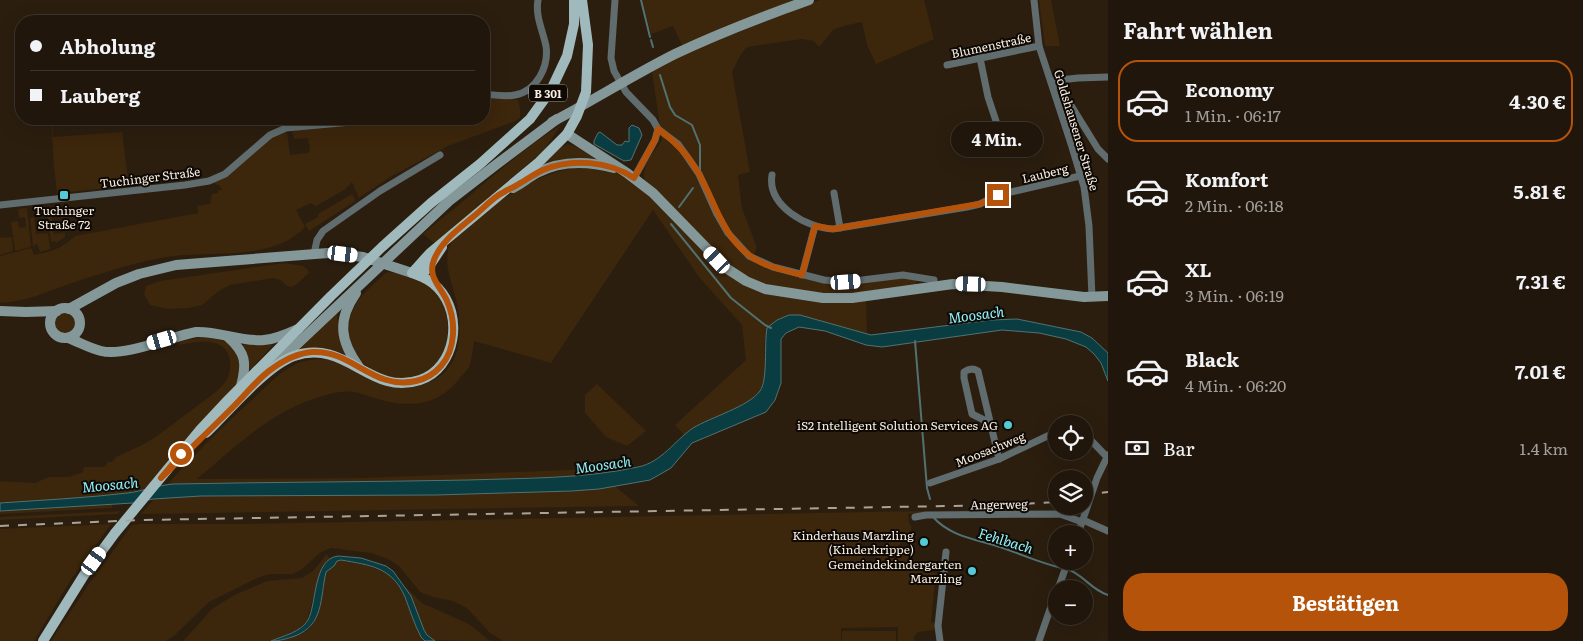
<!DOCTYPE html>
<html lang="de">
<head>
<meta charset="utf-8">
<style>
  :root { --surface:#20160b; --page:#2d2319; --text:#f1f3f6; --muted:#a29f9d; --line:#3d352c; --accent:#b45309 }
  body { margin:0; font-family:Literata,serif; background:var(--page); color:var(--text); height:100vh; display:flex; flex-direction:column; font-size:19px; white-space:nowrap }
  * { box-sizing:border-box; margin:0 }
  p { font-size:16px; color:var(--muted) }
  .icon { flex:none; width:28px; height:28px; fill:none; stroke:currentColor; stroke-width:2; stroke-linecap:round; stroke-linejoin:round }
  .map { position:relative; flex:1; overflow:hidden }
  .details { display:flex; flex-direction:column; background:var(--surface); width:475px }
  .details>* { flex:none }
  .banner { position:absolute; left:15px; top:15px; width:475px; height:110px; border-radius:20px; box-shadow:0 5px 20px #0002,0 0 0 1px var(--line); display:grid; align-content:center; height:110px; padding:0 15px; background:var(--surface) }
  .controls { position:absolute; left:1048px; top:415px; display:grid; gap:10px }
  .controls a { display:grid; place-items:center; width:45px; height:45px; border-radius:50%; background:var(--surface); box-shadow:0 5px 20px #0002,0 0 0 1px var(--line); font-size:25px }
  .end { position:absolute; width:22px; height:22px; margin:-11px; border:6px solid #b45309; background:#fff; box-shadow:0 0 0 2px #fff }
  .from { border-radius:50% }
  .bubble { position:absolute; height:35px; border-radius:18px; background:var(--surface); box-shadow:0 5px 20px #0002,0 0 0 1px var(--line); font-size:16px; font-weight:700; line-height:35px; text-align:center }
  .car { position:absolute; width:15px; height:30px; margin:-15px -8px; border-radius:6px; box-shadow:0 0 4px 1px #0007; background:linear-gradient(#fff 24%,#345 0 40%,#fff 0 76%,#345 0 86%,#fff 0) }
  .banner b { display:flex; align-items:center; gap:18px; height:48px; font-size:19px }
  .banner b+b { border-top:1px solid var(--line) }
  .banner i { width:12px; height:12px; background:var(--text) }
  ul { padding:0; list-style:none }
  li { display:flex; align-items:center; gap:15px; height:82px; margin:0 10px 8px; padding:0 5px; border:2px solid transparent; border-radius:20px }
  li div { flex:1 }
  li b { display:block; font-size:19px }
  li em { font-style:normal; font-weight:700 }
  li.on { border-color:var(--accent) }
  li>.icon { width:45px; height:45px; stroke-width:1.5 }
  h2 { padding:0 15px; font-size:22px; line-height:60px }
  .pay { display:flex; align-items:center; gap:12px; height:55px; padding:0 15px; font-size:19px }
  .pay p { margin-inline-start:auto }
  .button { display:flex; gap:10px; margin-top:auto; padding:10px 15px }
  .button a { flex:1; height:58px; border-radius:20px; background:var(--accent); color:#fff; font-size:20px; font-weight:700; line-height:58px; text-align:center }
  main { display:flex; flex:1; min-height:0 }
  .map>svg:first-child { display:block }
</style>
</head>
<body>
<main>
<div class="map">
<svg width="1108" height="641" viewBox="0 0 1108 641">
  <rect width="100%" height="100%" fill="#2b1e0f"/>
  <g fill="#3c260c" fill-rule="evenodd">
    <path d="M642,0H794L682,45L673,26L651,34Z"/>
    <path d="M820,0H924L934,39L876,64L867,45L862,22L843,26L833,30L820,46L817,45L814,41L802,39L747,47L741,54L732,72L750,172L738,175L742,208L757,248L751,260C776,275 828,286 857,284C877,283 895,277 915,279L917,285L859,296L778,290L733,272L645,180C640,167 655,151 662,140L652,72L676,57Z"/>
    <path d="M1039,0H1051L1060,46H1045Z"/>
    <path d="M484,96L518,100L520,108V118L513,122L448,146L390,177L359,198L352,182L344,190L316,206L311,203L296,210L305,227C274,262 207,250 166,257C132,263 99,274 66,285C44,293 24,302 0,303V256L31,248L34,255C54,251 60,249 75,236L198,213L197,206L210,204L212,194L218,193V190H222L220,186L213,183L273,136L287,132L290,155L308,153L310,150L308,138L294,139L292,131L315,127L372,124L398,119H484Z"/>
    <path d="M51,119H52L53,137L122,132L129,186L57,193L54,167Z"/>
    <path d="M561,125L544,150L437,242H433L423,234C438,221 453,210 468,197C498,172 528,145 561,125Z"/>
    <path d="M568,144L582,149L603,162L542,167L561,147Z"/>
    <path d="M580,167L616,173L633,181L744,282L866,301L867,334L800,315C790,315 783,316 775,322C755,338 772,367 762,388C755,404 701,423 684,435L675,425L746,360L742,325L699,277L653,210L551,363L474,341C473,349 472,359 469,367C467,371 462,375 459,379C439,405 412,408 381,400C358,394 356,388 330,394C277,406 237,445 197,479L364,478L594,469L639,506L141,514C177,473 213,434 254,398C265,388 276,375 289,368C302,360 315,358 330,360C349,368 368,375 387,381C392,383 399,386 405,387C411,387 418,386 424,384C458,374 463,341 458,309C455,290 444,270 448,250C451,239 463,231 470,224C503,197 537,173 580,167Z"/>
    <path d="M352,194L355,199L354,202L309,231L305,224L318,217V214Z"/>
    <path d="M27,208L31,247L15,251L11,222L18,221L19,228L26,227L25,217L19,218L18,209Z"/>
    <path d="M47,214H51L54,234L65,233V237L56,243L55,241L51,242Z"/>
    <path d="M34,217L36,234L48,233L50,249L40,252L37,244L33,246L30,218Z"/>
    <path d="M12,237L13,251L0,255V238Z"/>
    <path d="M284,263L303,266L308,270L309,273L298,283L292,287L287,286L282,281L274,278L230,285L220,290L202,305L189,308L167,309L150,305L144,294L146,286L160,281Z"/>
    <path d="M387,272C426,275 454,298 447,339C446,345 446,353 444,359C441,364 435,369 432,374C422,375 403,381 394,380C364,373 338,343 352,312C359,295 374,284 387,272Z"/>
    <circle cx="65" cy="322" r="11"/>
    <path d="M337,312L341,344L345,354C328,348 314,347 297,350Z"/>
    <path d="M202,337C227,339 231,342 242,365L237,384L173,455L147,488L128,493L78,498L0,503V481L35,483L49,477H69L83,472L84,467H104L108,462H112L116,457C128,451 142,446 154,438C168,428 182,417 197,406C206,399 219,391 226,381C231,373 232,360 227,352C217,336 193,343 178,345L179,342Z"/>
    <path d="M244,344H271L273,345L251,369L248,368L243,346Z"/>
    <path d="M597,384L646,431L627,446L606,437L585,413V395Z"/>
    <path d="M112,504V508L0,514V511Z"/>
    <path d="M120,511L118,514L0,520V517Z"/>
    <path d="M924,511L925,513L908,514L909,523L912,528L897,548L932,572L936,573L931,622L935,623L934,630L918,632L913,638L915,641H898V627L841,628V641H503L490,633L467,608L453,601L433,597L420,592L399,566L388,559L371,553L331,548L321,552L301,570L292,574H270L257,578L209,602L174,636L166,641H51L91,581L132,525L139,524H247ZM887,532L892,539L864,572L860,534Z"/>
    <path d="M111,524L70,581L34,641H0V529Z"/>
    <path d="M327,554L330,560L321,569L307,621L297,630L271,641H183L212,609L234,595L267,581L302,578L313,571Z"/>
    <path d="M337,560L363,564L390,574L404,595L417,630L426,641H281C289,638 300,636 307,631C321,621 323,588 326,572L334,566Z"/>
    <path d="M401,583L422,603L469,624L490,641L432,640L424,630L411,596Z"/>
    <rect x="842" y="631" width="54" height="10"/>
  </g>
  <g fill="#0a3d42" stroke="#517273">
    <path d="M632,125L639,128L642,135L631,160L624,161L594,144V141L598,133L600,132L617,145H622L625,141L629,142V128Z"/>
    <path d="M789,315H800L871,335L991,320L1017,319L1081,332L1092,338L1108,353V381L1101,363L1094,354L1086,347L1066,339L1039,333L1002,330L882,347L866,345L825,331L799,327L786,333L781,339V383L775,400L766,412L692,443L671,468L650,480L599,489L572,491L436,495L201,496L153,499L133,503L0,511V503C43,500 85,498 128,493C143,491 158,485 174,484C272,482 370,482 468,480C525,478 583,479 638,467C662,462 674,441 693,428C711,417 748,407 760,391C768,380 764,345 767,328L777,320Z"/>
    <path d="M338,556L361,558L386,566L393,571L411,596L424,630L427,635L435,641H425L421,637C414,624 410,610 405,597C392,567 370,565 341,560L337,561L334,566L326,572C320,598 324,625 295,636C286,639 280,641 271,641C283,636 301,632 308,620C317,603 313,559 338,556Z"/>
  </g>
  <g fill="none" stroke-linecap="round" stroke-linejoin="round">
    <g stroke="#517273" stroke-width="2">
      <path d="M641,0L650,37"/>
      <path d="M651,40L653,47"/>
      <path d="M660,75L670,107L675,115L692,125L700,145V171"/>
      <path d="M679,207L693,188"/>
      <path d="M671,224L731,298L765,325L771,328"/>
      <path d="M915,341L927,488L930,499"/>
      <path d="M933,517C951,537 976,539 1000,547C1021,554 1040,563 1062,568"/>
      <path d="M1067,569C1083,574 1091,590 1108,595"/>
    </g>
    <g stroke="#606c6e" stroke-width="7">
      <path d="M615,0L611,58L614,71L626,92L653,120L658,129L655,140L634,178"/>
      <path d="M1034,0L1039,46L1072,147L1084,187L1089,226L1092,297"/>
      <path d="M980,58L988,97L998,127L1000,131H1004"/>
      <path d="M947,65L1039,46"/>
      <path d="M1051,81L1059,86L1098,149L1108,159"/>
      <path d="M1051,81L1078,78L1108,77"/>
      <path d="M484,94C494,95 505,97 515,95C537,91 549,66 546,46C543,31 535,16 538,0"/>
      <path d="M658,129L678,144L686,155L699,174L717,214L728,233L749,256L773,267L824,280L846,282L903,275L934,280"/>
      <path d="M772,175C767,206 807,228 833,229L967,207L980,204L998,195L1080,176"/>
      <path d="M834,193L840,228"/>
      <path d="M0,205L185,185L209,181L225,174L270,135L286,128L384,119"/>
      <path d="M314,254L317,240L323,231L380,191L440,155"/>
      <path d="M802,275L815,226"/>
      <path d="M990,423L972,414L964,378V372C968,369 973,368 978,371L999,459"/>
      <path d="M1084,433L1107,457"/>
      <path d="M930,483L999,459L1056,432"/>
      <path d="M915,517L926,515L1060,514L1082,522"/>
      <path d="M1083,520L1108,531"/>
      <path d="M1078,534L1097,478L1108,455"/>
      <path d="M1058,589L1068,561"/>
      <path d="M940,641L938,626L946,552"/>
      <path d="M1039,641L1056,592"/>
    </g>
    <g stroke="#84989a" stroke-width="10">
      <path d="M552,122C594,100 633,75 675,54C719,33 764,16 809,0"/>
      <path d="M567,134L627,173L653,193L726,268L746,281L765,289L823,298H852L953,284L1002,287L1084,297L1108,296"/>
      <path d="M513,188C521,184 528,178 537,173C561,160 588,161 614,168"/>
      <path d="M356,293C337,320 340,341 359,367"/>
      <circle cx="65" cy="323" r="15"/>
      <path d="M69,309L116,283L139,274L176,265L328,253L363,257L412,273"/>
      <path d="M0,311L26,312L57,311"/>
      <path d="M228,337C246,353 247,363 241,386"/>
      <path d="M68,338C79,342 89,348 101,351C125,357 170,337 196,332C219,331 241,342 264,340C276,339 287,334 298,329"/>
      <path d="M276,364L449,201L497,164L557,119"/>
    </g>
    <g stroke="#a0b9bc" stroke-width="10">
      <path d="M420,276L428,268L442,247"/>
      <path d="M206,433C228,412 266,366 294,356C347,338 370,397 420,380C456,368 464,315 438,288C431,280 421,276 412,273L430,253L539,162L567,134L577,116L586,92L588,45L582,0"/>
      <path d="M43,641L84,575L115,533L200,430L228,400L331,296L382,247L431,203L480,164L530,119L551,90L567,56L574,24V0"/>
    </g>
    <g stroke="#aca296" stroke-width="2" stroke-dasharray="9 9" stroke-linecap="butt">
      <path d="M1084,495L1108,492"/>
      <path d="M0,526L141,520L1007,505L1056,502"/>
    </g>
  </g>
  <g fill="none" stroke-linecap="round" stroke-linejoin="round">
    <path stroke="#b45309" stroke-width="6" d="M181,454L161,478C185,454 210,430 234,406C245,395 256,381 269,371C282,361 296,353 313,352C352,350 374,391 416,381C425,379 435,373 441,366C456,349 456,321 447,301C441,287 427,277 434,260C441,241 460,228 474,216C484,208 493,197 504,192C508,189 513,188 517,185C526,180 534,174 543,170C571,158 609,161 634,178L655,140L658,129C675,141 689,156 699,174C715,202 722,235 749,255C764,267 785,270 802,275L815,226L833,229L967,206L980,204L998,195"/>
  </g>
  <g fill="#52cbd7" stroke="#0f0904" stroke-width="2">
    <rect x="59" y="190" width="10" height="10" rx="2.5"/>
    <circle cx="1008" cy="425" r="5"/>
    <circle cx="924" cy="542" r="5"/>
    <circle cx="972" cy="571" r="5"/>
  </g>
  <g text-anchor="middle" dominant-baseline="central" stroke-width="4" stroke-linejoin="round" paint-order="stroke">
    <rect fill="#0f0904" stroke="#b1a9a1" stroke-width="1" x="529" y="84.5" width="38" height="17" rx="4"/>
    <g font-size="11" font-weight="bold" fill="#f7eee4">
      <text x="548" y="93">B 301</text>
    </g>
    <g font-size="12" fill="#f7eee4" stroke="#0f0904">
      <text transform="translate(991 45) rotate(-12)">Blumenstraße</text>
      <text transform="translate(1077 130) rotate(73)">Goldshausener Straße</text>
      <text transform="translate(1045 173) rotate(-13)">Lauberg</text>
      <text transform="translate(150 177) rotate(-7)">Tuchinger Straße</text>
      <text transform="translate(990 449) rotate(-22)">Moosachweg</text>
      <text transform="translate(999 504) rotate(-1)">Angerweg</text>
    </g>
    <g font-size="12" fill="#f7eee4" stroke="#0f0904" text-anchor="end">
      <text x="64" y="210" text-anchor="middle">Tuchinger<tspan x="64" dy="14">Straße 72</tspan></text>
      <text x="998" y="425">iS2 Intelligent Solution Services AG</text>
      <text x="914" y="535">Kinderhaus Marzling<tspan x="914" dy="14">(Kinderkrippe)</tspan></text>
      <text x="962" y="564">Gemeindekindergarten<tspan x="962" dy="14">Marzling</tspan></text>
    </g>
    <g font-size="14" font-style="italic" fill="#90f3fd" stroke="#0f0904">
      <text transform="translate(976 314) rotate(-7)">Moosach</text>
      <text transform="translate(603 464) rotate(-8)">Moosach</text>
      <text transform="translate(110 484) rotate(-5)">Moosach</text>
      <text transform="translate(1006 540) rotate(17)">Fehlbach</text>
    </g>
  </g>
</svg>
<div class="controls">
<a><svg class="icon" aria-label="locate" viewBox="0 0 24 24"><circle cx="12" cy="12" r="6"/><path d="M12 2v4M12 18v4M2 12h4M18 12h4"/></svg></a>
<a><svg class="icon" aria-label="layers" viewBox="0 0 24 24"><path d="M12 4l9 5-9 5-9-5zM3 14l9 5 9-5"/></svg></a>
<a>+</a>
<a>−</a>
</div>
<i class="end from" style="left:181px;top:454px"></i>
<i class="end" style="left:998px;top:195px"></i>
<div class="bubble" style="left:951px;top:122px;width:92px">4 Min.</div>
<i class="car" style="left:343px;top:254px;rotate:97deg"></i>
<i class="car" style="left:717px;top:260px;rotate:317deg"></i>
<i class="car" style="left:846px;top:282px;rotate:86deg"></i>
<i class="car" style="left:971px;top:284px;rotate:272deg"></i>
<i class="car" style="left:162px;top:340px;rotate:254deg"></i>
<i class="car" style="left:94px;top:561px;rotate:36deg"></i>
<div class="banner">
<b><i class="from"></i>Abholung</b>
<b><i></i>Lauberg</b>
</div>
</div>
<section class="details">
<h2>Fahrt wählen</h2>
<ul>
<li class="on"><svg class="icon" aria-label="car" viewBox="0 0 24 24"><path d="M5 17H2v-5l4-1 3-4h7l3 4 3 1v5h-3M9 17h6M6 11h13"/><circle cx="7" cy="17" r="2"/><circle cx="17" cy="17" r="2"/></svg><div><b>Economy</b><p>1 Min. · 06:17</p></div><em>4.30 €</em></li>
<li><svg class="icon" aria-label="car" viewBox="0 0 24 24"><path d="M5 17H2v-5l4-1 3-4h7l3 4 3 1v5h-3M9 17h6M6 11h13"/><circle cx="7" cy="17" r="2"/><circle cx="17" cy="17" r="2"/></svg><div><b>Komfort</b><p>2 Min. · 06:18</p></div><em>5.81 €</em></li>
<li><svg class="icon" aria-label="car" viewBox="0 0 24 24"><path d="M5 17H2v-5l4-1 3-4h7l3 4 3 1v5h-3M9 17h6M6 11h13"/><circle cx="7" cy="17" r="2"/><circle cx="17" cy="17" r="2"/></svg><div><b>XL</b><p>3 Min. · 06:19</p></div><em>7.31 €</em></li>
<li><svg class="icon" aria-label="car" viewBox="0 0 24 24"><path d="M5 17H2v-5l4-1 3-4h7l3 4 3 1v5h-3M9 17h6M6 11h13"/><circle cx="7" cy="17" r="2"/><circle cx="17" cy="17" r="2"/></svg><div><b>Black</b><p>4 Min. · 06:20</p></div><em>7.01 €</em></li>
</ul>
<div class="pay"><svg class="icon" aria-label="cash" viewBox="0 0 24 24"><path d="M3 7h18v10H3z"/><circle cx="12" cy="12" r="2"/></svg>Bar<p>1.4 km</p></div>
<div class="button"><a>Bestätigen</a></div>
</section>
</main>
</body>
</html>
